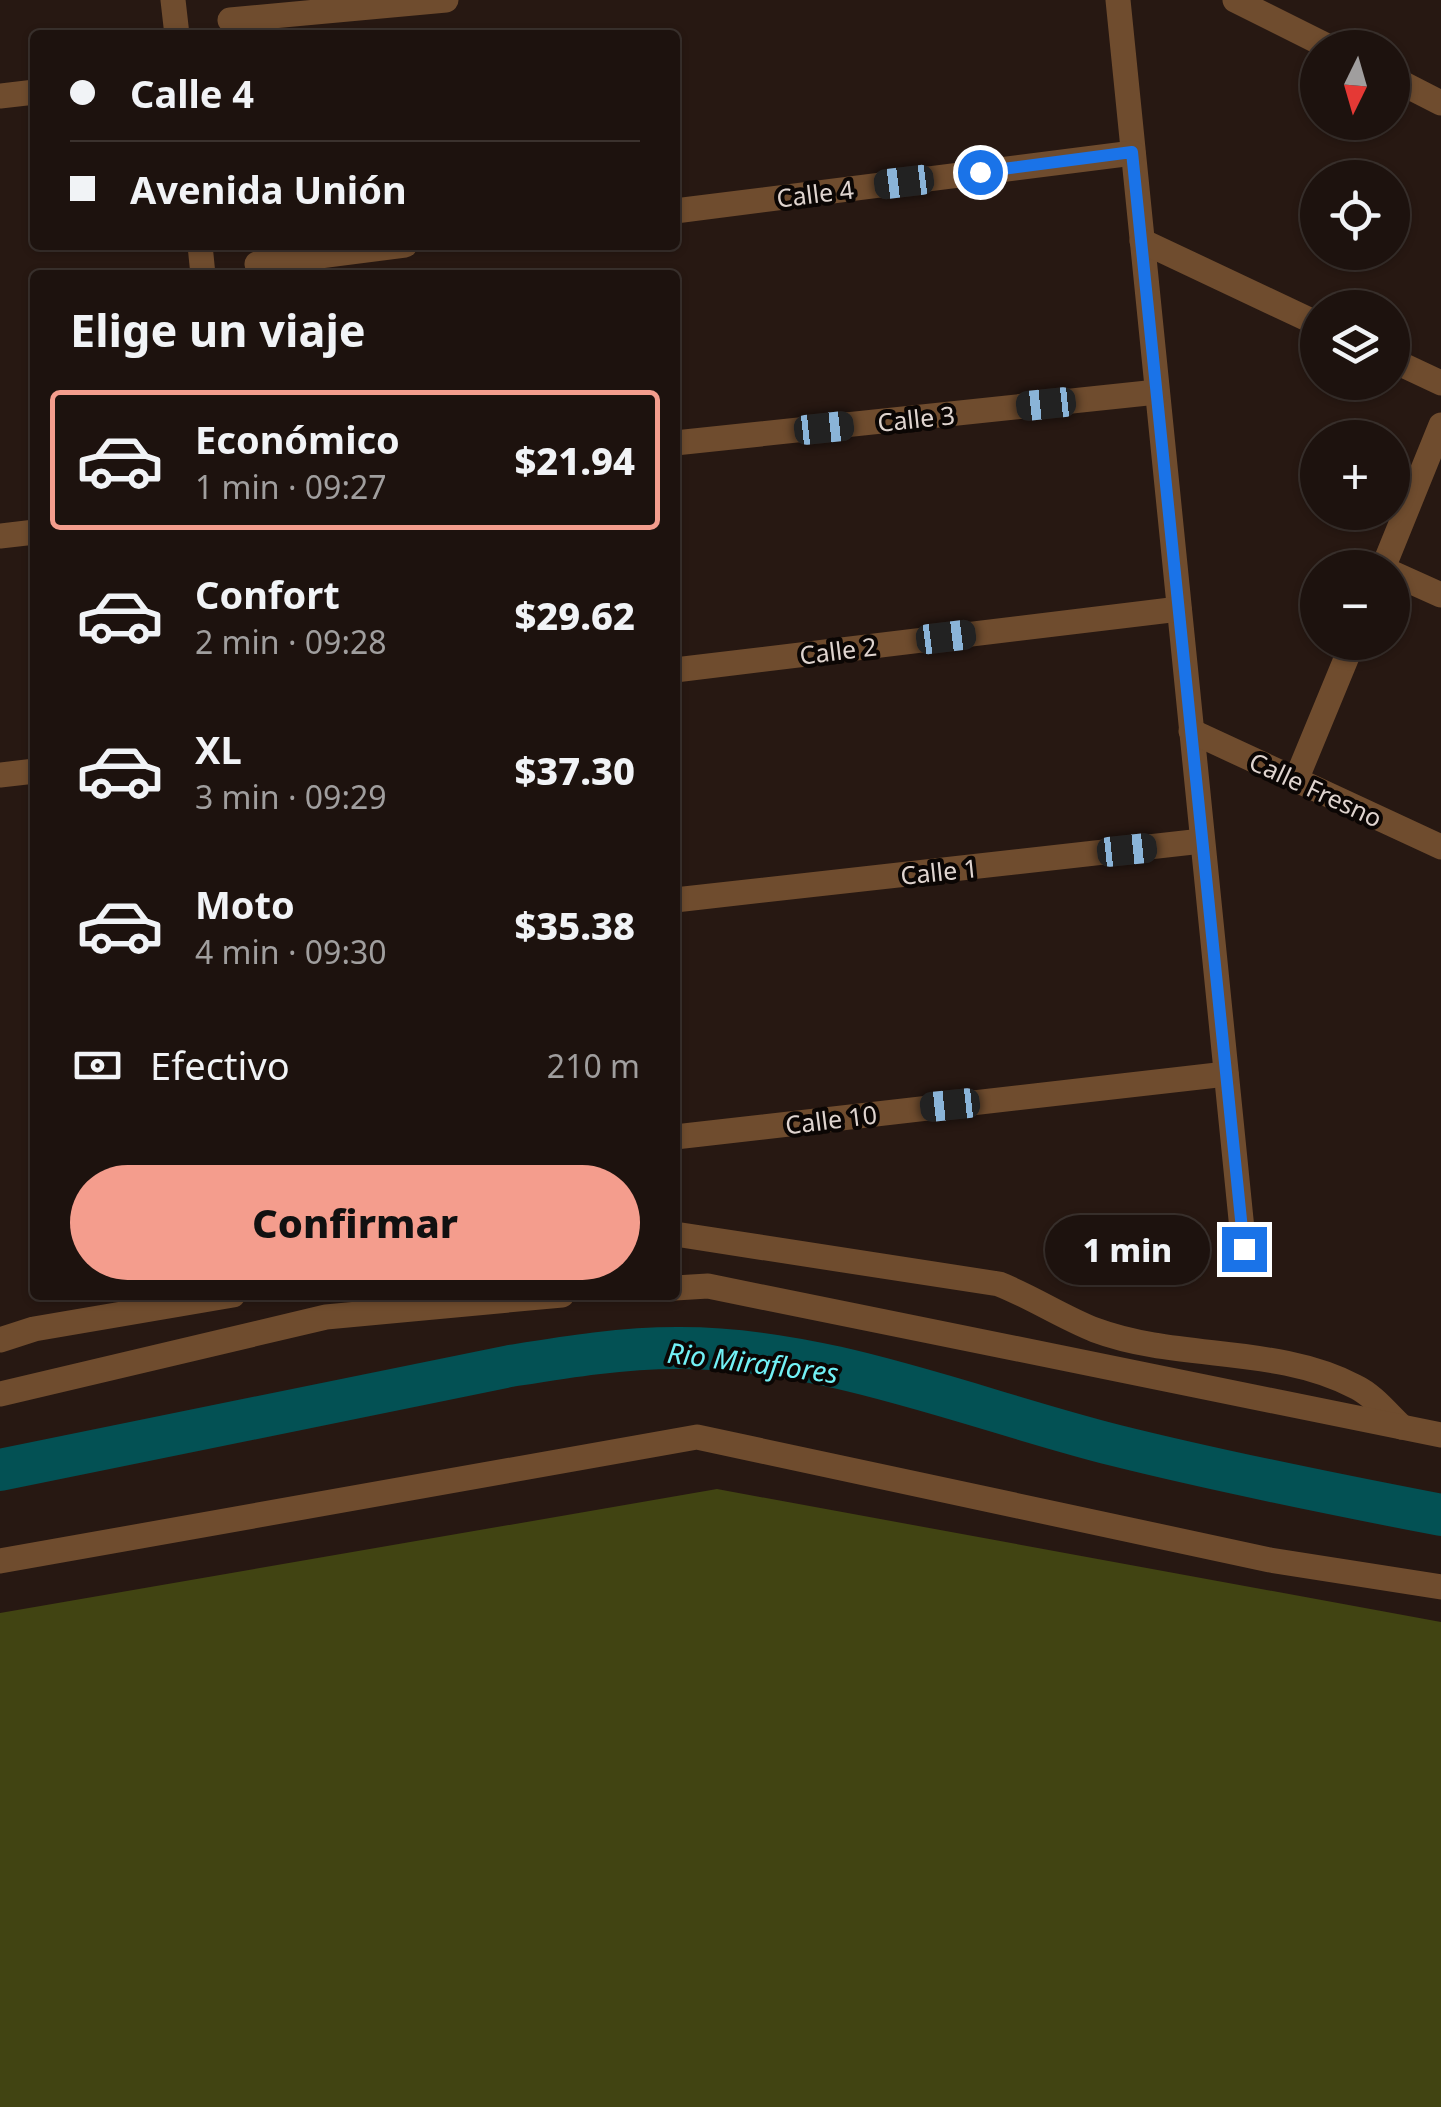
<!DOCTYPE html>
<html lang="es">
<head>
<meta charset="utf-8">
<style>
  :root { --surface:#1d120e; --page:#2a201c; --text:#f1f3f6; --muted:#a09e9e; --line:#3b322e; --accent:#f49d8d }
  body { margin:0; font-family:"Noto Sans",sans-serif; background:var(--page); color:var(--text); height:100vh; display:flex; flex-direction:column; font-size:38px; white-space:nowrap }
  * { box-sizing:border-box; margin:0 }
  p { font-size:32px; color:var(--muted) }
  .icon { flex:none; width:55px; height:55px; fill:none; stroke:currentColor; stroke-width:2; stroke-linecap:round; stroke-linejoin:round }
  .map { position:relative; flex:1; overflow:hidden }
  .drawer { position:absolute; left:30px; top:270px; width:650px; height:1030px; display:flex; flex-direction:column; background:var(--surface); border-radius:10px; box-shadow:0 2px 8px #0004,0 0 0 2px var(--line) }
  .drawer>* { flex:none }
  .hud { position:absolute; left:30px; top:30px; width:650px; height:220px; border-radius:10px; box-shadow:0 2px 8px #0004,0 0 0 2px var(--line); display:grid; align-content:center; height:220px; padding:0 40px; background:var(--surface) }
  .needle { width:65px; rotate:185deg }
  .fabs { position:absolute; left:1300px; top:30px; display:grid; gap:20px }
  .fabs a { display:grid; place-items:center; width:110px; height:110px; border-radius:50%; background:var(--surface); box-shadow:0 2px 8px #0004,0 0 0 2px var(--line); font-size:50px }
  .end { position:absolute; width:45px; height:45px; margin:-22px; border:12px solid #1a73e8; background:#fff; box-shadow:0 0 0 5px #fff }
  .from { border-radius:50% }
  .bubble { position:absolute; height:70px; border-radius:35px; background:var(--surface); box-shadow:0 2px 8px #0004,0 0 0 2px var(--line); font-size:32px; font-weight:800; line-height:70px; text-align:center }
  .car { position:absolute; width:30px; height:60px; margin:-30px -15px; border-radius:12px; box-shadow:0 0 8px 2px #0007; background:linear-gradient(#222 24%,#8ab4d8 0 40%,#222 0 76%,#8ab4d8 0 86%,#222 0) }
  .hud b { display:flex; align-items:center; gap:35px; height:95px; font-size:38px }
  .hud b+b { border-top:2px solid var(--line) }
  .hud i { width:25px; height:25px; background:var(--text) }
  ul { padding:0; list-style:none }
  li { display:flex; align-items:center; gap:30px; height:140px; margin:0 20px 15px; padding:0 20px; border:5px solid transparent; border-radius:10px }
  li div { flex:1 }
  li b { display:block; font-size:38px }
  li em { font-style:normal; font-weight:800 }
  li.selected { border-color:var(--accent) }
  li>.icon { width:90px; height:90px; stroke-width:1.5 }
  h2 { padding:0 40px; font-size:45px; line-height:120px }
  .pay { display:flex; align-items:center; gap:25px; height:110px; padding:0 40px; font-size:38px }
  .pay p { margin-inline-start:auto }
  .primary-button { display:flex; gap:20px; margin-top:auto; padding:20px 40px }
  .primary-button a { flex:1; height:115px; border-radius:60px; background:var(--accent); color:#111; font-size:40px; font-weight:800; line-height:115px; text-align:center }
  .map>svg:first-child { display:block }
</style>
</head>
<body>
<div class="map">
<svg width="1441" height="2107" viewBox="0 0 1441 2107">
  <rect width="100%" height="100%" fill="#271812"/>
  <path fill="#414412" d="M717,1489L1441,1622V2107H0V1613Z"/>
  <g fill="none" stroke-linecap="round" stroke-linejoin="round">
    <path stroke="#035154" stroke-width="42" d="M0,1470L510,1366C566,1357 620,1348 677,1348C825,1347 972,1409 1114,1445C1222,1472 1332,1494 1441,1515"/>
    <g stroke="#6f4c2e" stroke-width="25">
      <path d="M173,0L177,35"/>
      <path d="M1118,0L1244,1249"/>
      <path d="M1235,0L1331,48"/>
      <path d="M230,20L446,0"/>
      <path d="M1392,78L1441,103"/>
      <path d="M0,96L35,92"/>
      <path d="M675,211L1133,153"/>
      <path d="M1142,241L1318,324"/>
      <path d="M200,245L203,275"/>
      <path d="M257,264L405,245"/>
      <path d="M1392,360L1441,383"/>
      <path d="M675,443L1157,392"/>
      <path d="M0,536L35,532"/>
      <path d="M1383,568L1441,425"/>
      <path d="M1392,573L1441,595"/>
      <path d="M675,670L1179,609"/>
      <path d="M1191,731L1441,847"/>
      <path d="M0,775L35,771"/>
      <path d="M1296,780L1353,642"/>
      <path d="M675,900L1202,841"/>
      <path d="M675,1137L1226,1074"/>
      <path d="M675,1234L999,1284C1032,1297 1062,1317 1095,1330C1178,1361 1277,1345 1356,1387C1373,1395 1388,1414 1402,1427"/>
      <path d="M675,1288L708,1286L1441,1435"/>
      <path d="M0,1340L34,1329L233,1295"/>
      <path d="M0,1394L326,1317L562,1295"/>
      <path d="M0,1561L697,1437L1270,1560L1441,1587"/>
    </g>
  </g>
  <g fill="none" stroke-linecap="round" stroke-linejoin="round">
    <path stroke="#1a73e8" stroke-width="12" d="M980,172L1132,152L1244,1249"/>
  </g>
  <g text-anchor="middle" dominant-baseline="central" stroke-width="8" stroke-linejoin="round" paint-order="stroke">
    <g font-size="25" fill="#dfd4cf" stroke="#0b0604">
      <text transform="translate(815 193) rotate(-7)">Calle 4</text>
      <text transform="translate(916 418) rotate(-6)">Calle 3</text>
      <text transform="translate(838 650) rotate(-7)">Calle 2</text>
      <text transform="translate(1316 789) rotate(25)">Calle Fresno</text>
      <text transform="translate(939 871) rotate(-6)">Calle 1</text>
      <text transform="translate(831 1119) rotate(-7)">Calle 10</text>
    </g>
    <g font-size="28" font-style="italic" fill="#72f1f6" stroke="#0b0604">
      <text transform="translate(753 1362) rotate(7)">Rio Miraflores</text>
    </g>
  </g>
</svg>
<div class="fabs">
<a><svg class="needle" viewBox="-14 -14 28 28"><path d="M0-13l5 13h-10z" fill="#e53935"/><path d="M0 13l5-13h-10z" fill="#a09e9e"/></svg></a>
<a><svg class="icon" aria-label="locate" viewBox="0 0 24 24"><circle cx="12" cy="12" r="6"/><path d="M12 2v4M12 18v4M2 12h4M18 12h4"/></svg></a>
<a><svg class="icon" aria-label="layers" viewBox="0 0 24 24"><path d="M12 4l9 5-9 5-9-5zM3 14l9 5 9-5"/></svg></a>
<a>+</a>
<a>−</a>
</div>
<i class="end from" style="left:980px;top:172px"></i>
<i class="end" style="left:1244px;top:1249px"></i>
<div class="bubble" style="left:1045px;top:1215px;width:165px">1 min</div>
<i class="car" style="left:904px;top:182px;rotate:263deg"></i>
<i class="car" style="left:1046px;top:404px;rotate:264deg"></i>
<i class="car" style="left:824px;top:428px;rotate:84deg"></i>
<i class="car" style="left:946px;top:637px;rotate:83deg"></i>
<i class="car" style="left:1127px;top:850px;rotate:84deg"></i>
<i class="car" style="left:950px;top:1105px;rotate:264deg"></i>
<div class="hud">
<b><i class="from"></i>Calle 4</b>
<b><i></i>Avenida Unión</b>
</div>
<section class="drawer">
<h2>Elige un viaje</h2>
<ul>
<li class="selected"><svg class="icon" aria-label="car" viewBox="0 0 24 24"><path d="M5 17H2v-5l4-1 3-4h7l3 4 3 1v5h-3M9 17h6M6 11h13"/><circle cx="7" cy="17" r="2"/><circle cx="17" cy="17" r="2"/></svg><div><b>Económico</b><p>1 min · 09:27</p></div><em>$21.94</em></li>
<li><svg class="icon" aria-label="car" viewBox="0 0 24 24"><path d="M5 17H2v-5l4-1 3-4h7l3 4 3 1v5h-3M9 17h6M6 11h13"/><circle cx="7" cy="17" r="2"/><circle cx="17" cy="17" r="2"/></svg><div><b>Confort</b><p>2 min · 09:28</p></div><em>$29.62</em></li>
<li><svg class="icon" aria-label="car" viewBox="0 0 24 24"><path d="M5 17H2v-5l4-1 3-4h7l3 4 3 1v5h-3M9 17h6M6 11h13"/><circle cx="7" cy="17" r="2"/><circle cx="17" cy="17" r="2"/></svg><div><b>XL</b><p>3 min · 09:29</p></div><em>$37.30</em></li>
<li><svg class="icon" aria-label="car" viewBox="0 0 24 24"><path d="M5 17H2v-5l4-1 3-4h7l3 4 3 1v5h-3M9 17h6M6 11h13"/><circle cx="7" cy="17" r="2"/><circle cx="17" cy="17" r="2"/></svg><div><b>Moto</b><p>4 min · 09:30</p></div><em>$35.38</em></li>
</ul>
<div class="pay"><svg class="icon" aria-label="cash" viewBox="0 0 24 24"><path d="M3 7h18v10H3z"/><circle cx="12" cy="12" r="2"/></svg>Efectivo<p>210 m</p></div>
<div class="primary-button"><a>Confirmar</a></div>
</section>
</div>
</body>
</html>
